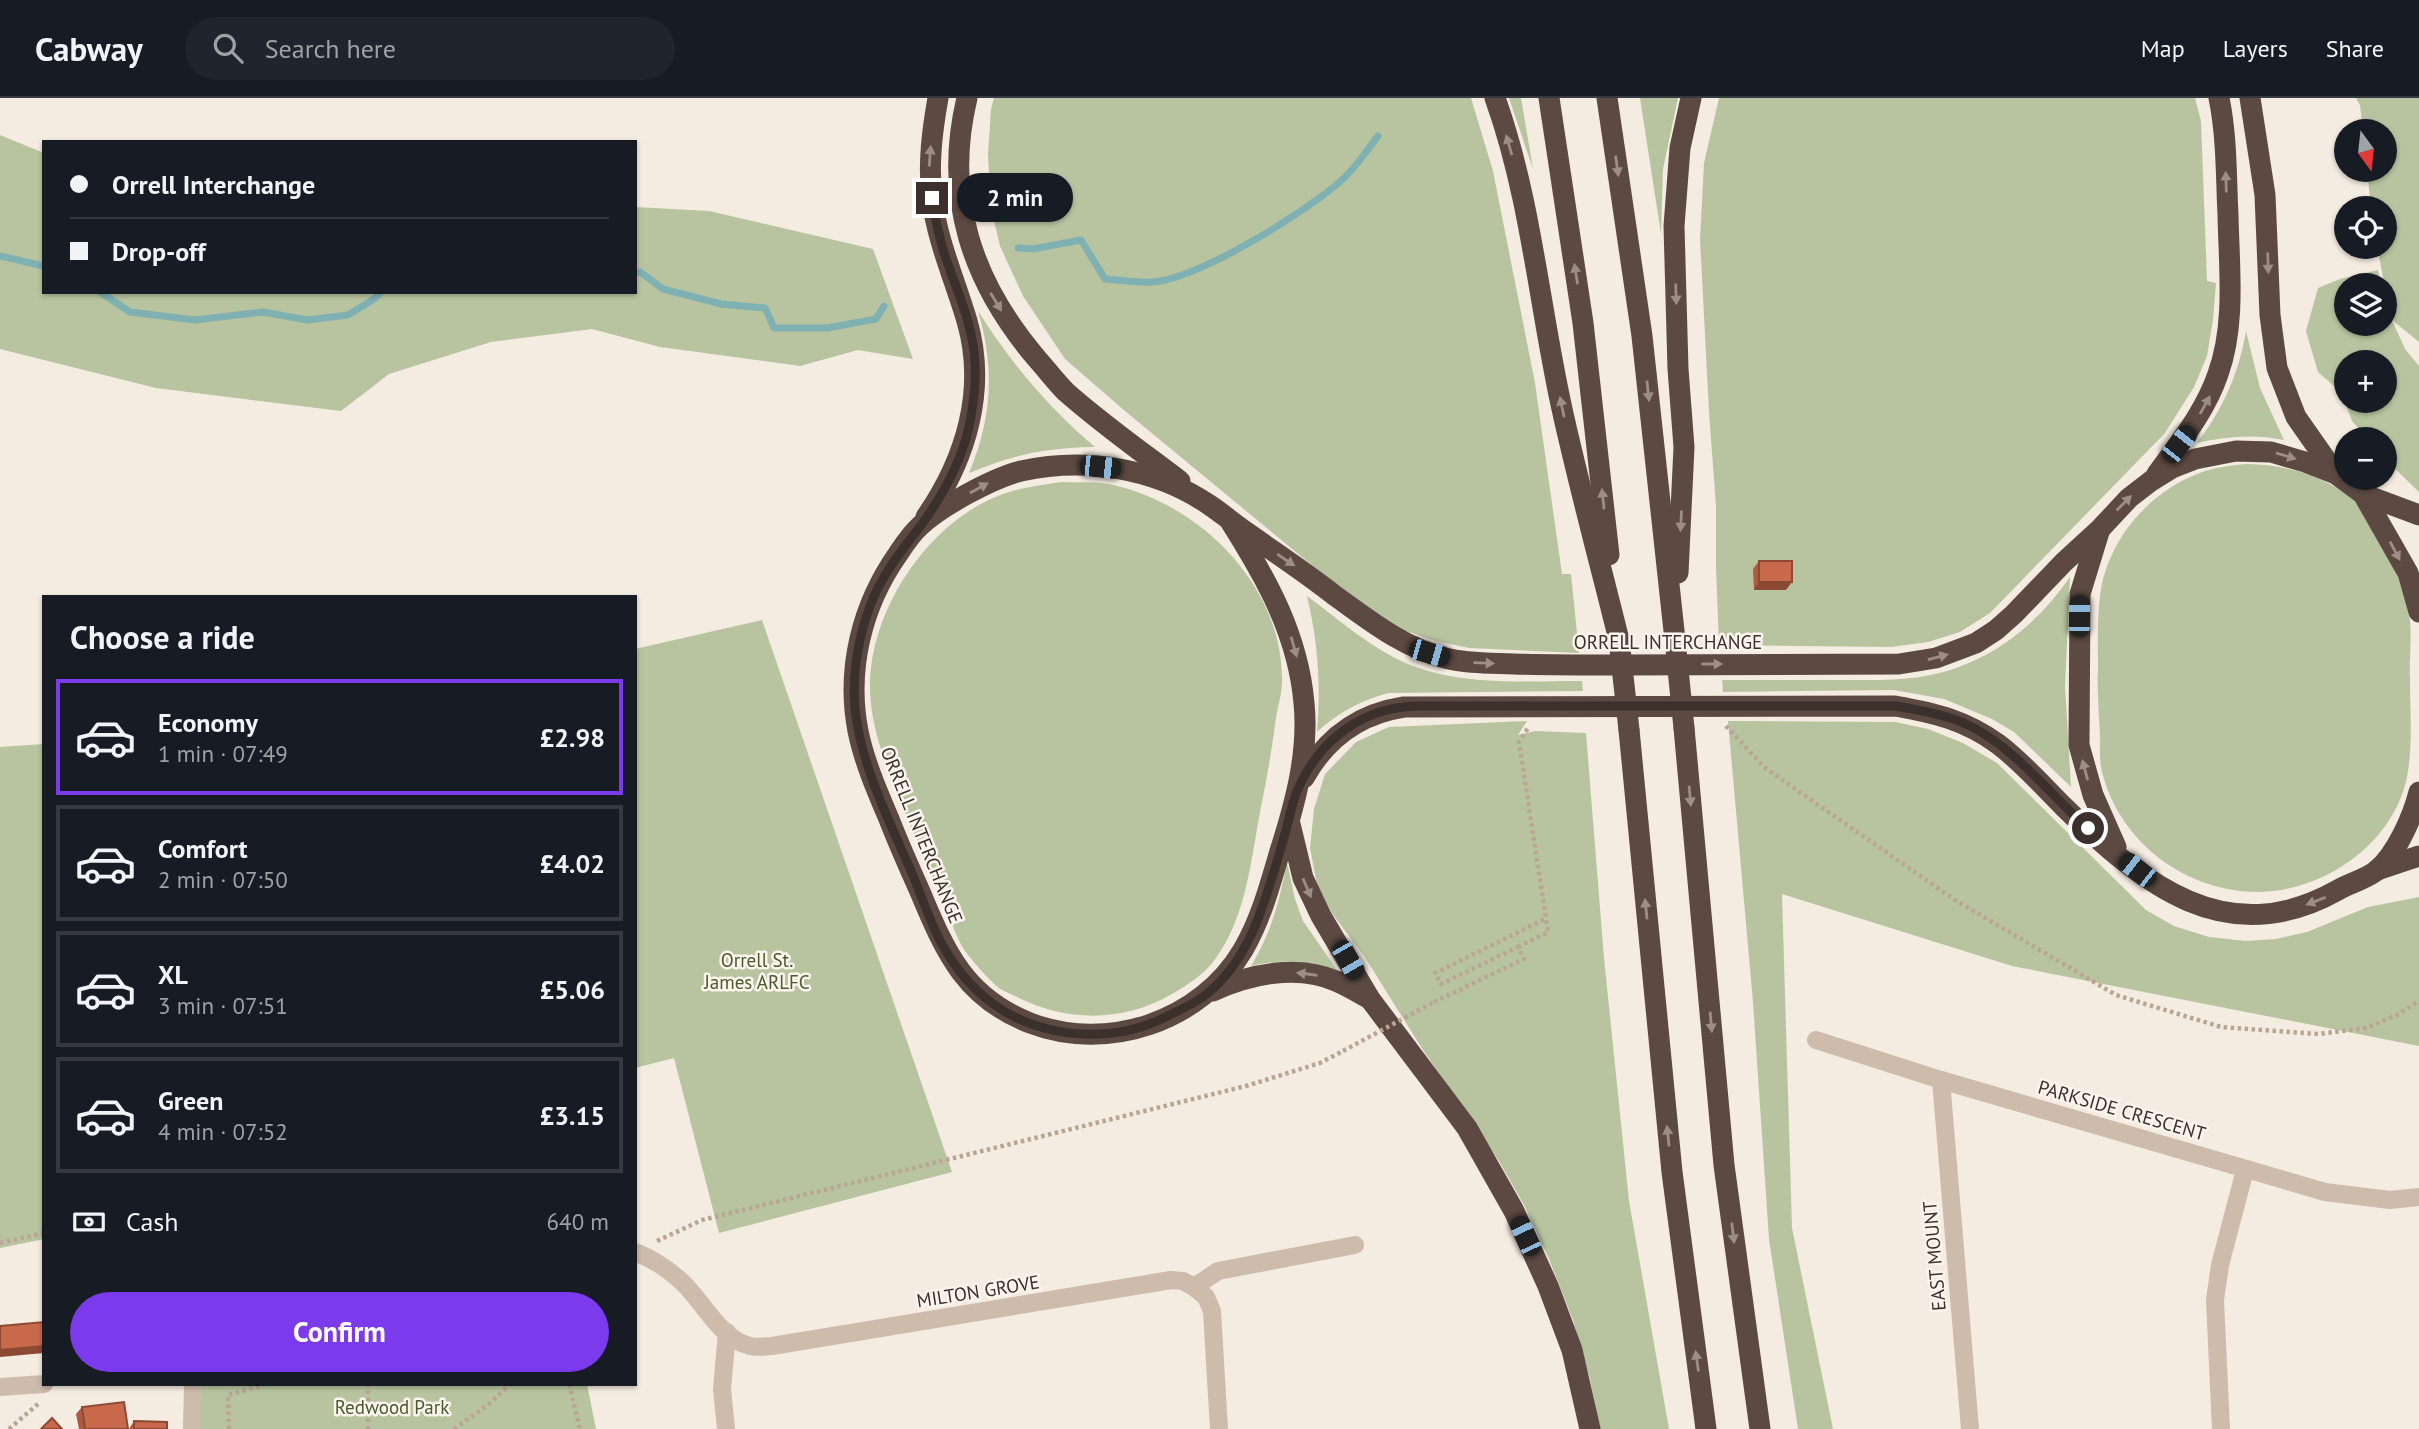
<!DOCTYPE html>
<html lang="en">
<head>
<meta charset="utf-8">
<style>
  :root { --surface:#171b24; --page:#20242c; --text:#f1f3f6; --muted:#9ea1a6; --line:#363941; --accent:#7c3aed }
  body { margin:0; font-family:"PT Sans",sans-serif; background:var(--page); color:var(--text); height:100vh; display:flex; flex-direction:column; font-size:26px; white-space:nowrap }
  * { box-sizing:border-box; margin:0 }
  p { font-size:23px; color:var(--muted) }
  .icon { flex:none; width:38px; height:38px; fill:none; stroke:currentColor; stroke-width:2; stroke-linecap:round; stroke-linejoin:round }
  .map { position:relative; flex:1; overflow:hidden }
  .details { position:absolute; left:42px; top:497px; width:595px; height:791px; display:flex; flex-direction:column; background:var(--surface); border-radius:0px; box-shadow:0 2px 5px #0004 }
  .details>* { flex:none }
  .hud { position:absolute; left:42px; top:42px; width:595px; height:154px; border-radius:0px; box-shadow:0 2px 5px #0004; display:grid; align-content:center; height:154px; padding:0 28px; background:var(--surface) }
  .needle { width:46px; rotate:165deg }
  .controls { position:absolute; left:2334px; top:21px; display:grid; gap:14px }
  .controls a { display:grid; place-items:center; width:63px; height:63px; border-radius:50%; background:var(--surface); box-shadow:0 2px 5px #0004; font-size:35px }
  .end { position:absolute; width:32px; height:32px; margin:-16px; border:9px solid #3b302b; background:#fff; box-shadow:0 0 0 4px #fff }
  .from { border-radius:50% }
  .bubble { position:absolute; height:49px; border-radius:24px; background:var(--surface); box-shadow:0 2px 5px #0004; font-size:23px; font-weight:800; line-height:49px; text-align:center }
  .car { position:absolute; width:21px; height:42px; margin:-21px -10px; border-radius:9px; box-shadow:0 0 5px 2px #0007; background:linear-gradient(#222 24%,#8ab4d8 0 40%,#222 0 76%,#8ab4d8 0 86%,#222 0) }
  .hud b { display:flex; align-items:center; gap:24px; height:66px; font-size:26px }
  .hud b+b { border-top:2px solid var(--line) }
  .hud i { width:18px; height:18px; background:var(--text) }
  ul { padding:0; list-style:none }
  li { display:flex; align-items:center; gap:21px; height:116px; margin:0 14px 10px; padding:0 14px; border:4px solid var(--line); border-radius:0px }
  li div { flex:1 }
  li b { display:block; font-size:26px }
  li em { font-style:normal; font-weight:800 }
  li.selected { border-color:var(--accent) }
  li>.icon { width:63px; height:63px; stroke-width:1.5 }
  h2 { padding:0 28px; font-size:32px; line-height:84px }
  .pay { display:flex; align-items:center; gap:18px; height:77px; padding:0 28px; font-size:26px }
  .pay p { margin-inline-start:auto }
  .button { display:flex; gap:14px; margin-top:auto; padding:14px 28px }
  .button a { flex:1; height:80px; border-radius:42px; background:var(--accent); color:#fff; font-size:28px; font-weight:800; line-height:80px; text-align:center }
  header { display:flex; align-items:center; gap:42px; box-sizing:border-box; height:98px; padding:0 35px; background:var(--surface); border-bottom:2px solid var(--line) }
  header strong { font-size:33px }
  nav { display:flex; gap:38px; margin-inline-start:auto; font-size:24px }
  .search { width:490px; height:63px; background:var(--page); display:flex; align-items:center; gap:18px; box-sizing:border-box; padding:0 24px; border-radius:38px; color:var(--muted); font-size:26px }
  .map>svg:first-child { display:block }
</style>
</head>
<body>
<header>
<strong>Cabway</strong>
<div class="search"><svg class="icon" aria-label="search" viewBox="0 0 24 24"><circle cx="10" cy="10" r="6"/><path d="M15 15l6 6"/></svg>Search here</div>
<nav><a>Map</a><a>Layers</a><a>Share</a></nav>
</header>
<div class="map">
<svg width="2419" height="1331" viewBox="0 0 2419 1331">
  <rect width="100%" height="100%" fill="#f4ebe1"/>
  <g fill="#b8c4a0" fill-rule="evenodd">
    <path d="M994,0H1471L1493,73L1535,285L1562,476H1571L1579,555L1469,550L1436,543L1403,532L1354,502L1125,313L1065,261L1023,198L1000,148L991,110L988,57L991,11Z"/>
    <path d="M1509,0H1521L1533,71Z"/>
    <path d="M1640,0H1678L1663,71L1661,136Z"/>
    <path d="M1719,0H2195L2201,23L2207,183L2216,185L2213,222L2207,258L2194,289L2165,335L1990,515L1960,534L1928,544L1891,549L1719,547L1716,470V408L1709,314L1700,141L1704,65Z"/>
    <path d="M2356,0H2419V244L2392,222L2405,251L2419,268V394L2385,361V341H2368L2352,323L2341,294L2318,274L2306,233L2318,190L2340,181L2378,172L2381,187H2347V226H2385V205L2391,218L2377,149H2385V110H2371L2367,72H2385V33H2363L2360,7ZM2347,264H2385V303H2347Z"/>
    <path d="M0,37L44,55V194H635V109L709,113L873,151L913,261L858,252L800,268L660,249L592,231L491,244L389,276L341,313L156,290L0,251Z"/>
    <path d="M978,213C1011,265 1048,309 1095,349C1044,350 1016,356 969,375C992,321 995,270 978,213Z"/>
    <path d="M2246,233L2260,290L2284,342C2254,336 2227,338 2197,345C2223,311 2239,275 2246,233Z"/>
    <path d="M2247,366C2306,367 2365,392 2389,451C2393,460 2396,470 2399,480C2402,489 2406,499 2408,509C2413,531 2409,559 2410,582C2410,617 2414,657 2404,691C2385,751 2321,793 2259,794C2186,794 2120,745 2102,674C2099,662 2100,649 2100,638C2099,615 2097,593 2098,571C2098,547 2097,521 2100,498C2107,441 2151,391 2205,373C2218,369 2232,367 2247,366Z"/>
    <path d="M1061,384C1078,385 1097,383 1113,387C1202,407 1283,489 1282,583C1282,595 1278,608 1276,620C1272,650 1267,680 1261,709C1251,760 1247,817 1216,860C1205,876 1188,887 1170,897C1123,924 1068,924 1019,900C1013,897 1005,894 999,890C988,881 977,868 968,857C958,845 952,825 946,810C928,768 909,727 893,685C883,659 874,633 871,606C861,521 928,419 1009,394C1025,389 1044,387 1061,384Z"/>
    <path d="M2070,479L2065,588L2071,689L2014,634L1992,621L1944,601L1894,592L1723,594L1722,582C1761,582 1800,582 1840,582C1866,582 1893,583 1920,579C1984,569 2034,531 2070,479Z"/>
    <path d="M1307,498C1333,517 1358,539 1386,555C1446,590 1516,583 1582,583L1583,593L1389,595C1361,602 1339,614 1317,634C1321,587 1318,544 1307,498Z"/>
    <path d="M762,522L952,1074L719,1135L674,960L635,970V551Z"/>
    <path d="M1527,623L1518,637L1535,633L1586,635L1604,860L1629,1103L1669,1331H1600L1590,1281L1573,1222L1549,1161L1524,1107L1499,1063L1423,952L1364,858L1331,814L1317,786L1310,750L1314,711L1325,676L1356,644L1389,629Z"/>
    <path d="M1728,623L1895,624L1928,631L1963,645L1997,665L2146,812L2174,828L2209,839L2246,843L2276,841L2307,834L2368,809L2419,799V948L2012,868L1782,796L1792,1130L1833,1331H1798L1769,1141L1753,904Z"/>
    <path d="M44,646V1141L0,1150V649Z"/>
    <path d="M1287,765L1295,801L1303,823L1337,872C1307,862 1281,861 1251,868C1272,833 1279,804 1287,765Z"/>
    <path d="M193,1286H587L596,1331H192Z"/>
  </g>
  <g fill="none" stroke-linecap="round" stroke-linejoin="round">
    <g stroke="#7fb0b2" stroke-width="7">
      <path d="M1018,150L1033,151L1081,142L1105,181C1121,182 1138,185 1153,184C1200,180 1310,112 1344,80C1357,68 1367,52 1378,38"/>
      <path d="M0,158L44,168"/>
      <path d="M635,175L640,174L663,191L721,206L765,210L774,230H827L876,221L884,208"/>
      <path d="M100,194L130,214L195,222L263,214L307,222L348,217L374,201L381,194"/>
    </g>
    <g stroke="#b9a596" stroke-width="4.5" stroke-dasharray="3.5 3.5" stroke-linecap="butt">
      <path d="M1726,628L1764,669L1955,802L2116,897L2221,929L2318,936L2366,930L2399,916L2419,903"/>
      <path d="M1518,849L1548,834L1519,644L1528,630"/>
      <path d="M1434,904L1524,861L1518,849L1441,886L1435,875L1545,821"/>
      <path d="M657,1143L702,1122L1246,988L1320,965L1343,953"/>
      <path d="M0,1145L44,1135"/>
      <path d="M569,1286L580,1331"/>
      <path d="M9,1331L38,1306"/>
      <path d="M229,1331L228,1297L267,1286"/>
      <path d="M368,1331V1286"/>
      <path d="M454,1331L489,1306L510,1286"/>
    </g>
    <g stroke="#cdbbac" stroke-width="18">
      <path d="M1816,942L1941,982L2325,1094L2390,1102L2419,1099"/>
      <path d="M1941,982L1970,1331"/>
      <path d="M635,1154C653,1161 667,1170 682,1184C703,1203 720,1241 750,1248C756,1250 765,1248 772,1248L1171,1182L1183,1183L1194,1189L1218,1173L1355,1147"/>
      <path d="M1194,1189L1206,1199L1212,1213L1219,1331"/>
      <path d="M0,1289L44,1286"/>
      <path d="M192,1331L193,1286"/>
      <path d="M726,1331L722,1291L727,1234"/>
      <path d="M2221,1331L2215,1202L2220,1167L2245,1072"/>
    </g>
    <g stroke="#5c4a42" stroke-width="21">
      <path d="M967,0C943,100 972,185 1038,262C1047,272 1056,284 1066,294C1102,326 1142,354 1180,383"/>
      <path d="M1495,0C1531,100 1539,207 1562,311C1579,388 1600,465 1619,542"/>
      <path d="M1549,0L1583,225L1609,457"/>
      <path d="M1607,0L1642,238L1675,542"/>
      <path d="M2250,0L2265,97L2270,217L2277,270L2296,319L2336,376"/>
      <path d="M2157,376C2180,344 2205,314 2218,276C2236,226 2229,169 2228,117C2226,78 2227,39 2219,0"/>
      <path d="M2363,396L2419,417"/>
      <path d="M926,419C966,361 987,292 967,223C955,182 937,143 932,100C928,66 932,34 938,0"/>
      <path d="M1230,423C1266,480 1298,536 1304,605C1309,655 1295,706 1280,753C1270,787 1261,821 1243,852C1201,923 1108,955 1030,925C966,900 946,856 921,796C910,771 899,747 889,721C877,693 864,663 858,633C846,571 862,507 898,456C904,447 911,436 920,428C941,408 993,380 1021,373C1086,359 1156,370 1211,408C1224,417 1236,427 1249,436C1277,456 1306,475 1334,497C1369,522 1402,549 1445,560C1468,566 1491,565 1514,566C1549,567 1584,567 1619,567C1713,566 1806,566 1899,566L1936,560L1976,545L1996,532L2014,516L2064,464L2100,431L2129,400L2151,383L2172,370L2195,361L2236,353L2271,354L2305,364L2336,376L2363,396L2408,475L2419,514"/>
      <path d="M2099,434L2080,496L2079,647L2093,697L2116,749"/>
      <path d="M1678,475L1684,349L1678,271L1674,128L1680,50L1691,0"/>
      <path d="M1684,630L1724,1067L1760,1331"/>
      <path d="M1629,632L1672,1074L1706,1331"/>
      <path d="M1304,680C1326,640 1358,616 1404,609L1895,608C1935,615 1965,622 1998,646C2022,664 2043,688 2064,709C2143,786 2226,855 2338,792C2350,785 2366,781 2376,773C2396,757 2413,718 2419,694"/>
      <path d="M1290,726L1303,780L1321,818L1370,901L1467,1030L1514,1113L1548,1188L1572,1252L1590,1331"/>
      <path d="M2377,772L2419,758"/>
      <path d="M1213,893C1250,876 1297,866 1336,883C1348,888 1359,895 1370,901"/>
    </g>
    <path stroke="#b9a596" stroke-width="4.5" stroke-dasharray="3.5 3.5" stroke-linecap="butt" d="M1343,953L1434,904"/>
    <g stroke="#5c4a42" stroke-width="21">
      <path d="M1619,542L1629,632"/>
      <path d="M1675,542L1684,630"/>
    </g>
  </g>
  <g fill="#ac5a40">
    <path d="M1759,463L1786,492H1754L1753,471Z"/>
    <path d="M82,1309L127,1331H79L76,1316Z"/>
    <path d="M134,1323L167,1331H129Z"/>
  </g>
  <g fill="#8c4a34">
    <path d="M1759,484H1792L1786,492H1754Z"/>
    <path d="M44,1248V1255L0,1259V1252Z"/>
  </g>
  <g fill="#c8694b" stroke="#8c4a34" stroke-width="2">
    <rect x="1759" y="463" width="33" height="21"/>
    <path d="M44,1224V1248L0,1252V1228Z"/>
    <path d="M124,1304L128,1331H85L82,1309Z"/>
    <path d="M52,1320L62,1331H41Z"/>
    <path d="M134,1323L167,1324V1331H134Z"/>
  </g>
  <defs><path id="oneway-solid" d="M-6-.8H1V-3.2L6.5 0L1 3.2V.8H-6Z" transform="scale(1.75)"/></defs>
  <g fill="#9c8e87">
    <use href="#oneway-solid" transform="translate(1509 47) rotate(-106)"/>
    <use href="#oneway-solid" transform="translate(930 58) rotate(-86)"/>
    <use href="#oneway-solid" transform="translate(1617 68) rotate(82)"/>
    <use href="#oneway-solid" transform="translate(2226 84) rotate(-92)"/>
    <use href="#oneway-solid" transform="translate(2268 165) rotate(88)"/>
    <use href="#oneway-solid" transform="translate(1576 176) rotate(-99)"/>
    <use href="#oneway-solid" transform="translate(1676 196) rotate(88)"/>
    <use href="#oneway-solid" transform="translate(996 204) rotate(59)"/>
    <use href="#oneway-solid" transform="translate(1648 293) rotate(84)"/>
    <use href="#oneway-solid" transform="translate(2205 307) rotate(-61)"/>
    <use href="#oneway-solid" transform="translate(1562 309) rotate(-102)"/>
    <use href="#oneway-solid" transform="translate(2286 358) rotate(17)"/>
    <use href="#oneway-solid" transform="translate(979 390) rotate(-29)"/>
    <use href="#oneway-solid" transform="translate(1603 401) rotate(-96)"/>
    <use href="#oneway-solid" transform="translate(2124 405) rotate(-45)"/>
    <use href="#oneway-solid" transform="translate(1681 423) rotate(93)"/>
    <use href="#oneway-solid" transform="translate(2395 453) rotate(62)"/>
    <use href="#oneway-solid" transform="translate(1286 462) rotate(34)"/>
    <use href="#oneway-solid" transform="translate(1294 549) rotate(74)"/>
    <use href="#oneway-solid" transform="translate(1938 559) rotate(-15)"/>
    <use href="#oneway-solid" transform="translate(1484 565) rotate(2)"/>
    <use href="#oneway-solid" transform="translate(1712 566)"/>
    <use href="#oneway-solid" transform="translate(2085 672) rotate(-105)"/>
    <use href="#oneway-solid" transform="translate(1690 698) rotate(85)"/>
    <use href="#oneway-solid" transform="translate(1307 790) rotate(67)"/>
    <use href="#oneway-solid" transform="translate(2316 803) rotate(159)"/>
    <use href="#oneway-solid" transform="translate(1646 811) rotate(-96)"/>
    <use href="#oneway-solid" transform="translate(1307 876) rotate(-172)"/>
    <use href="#oneway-solid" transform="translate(1711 924) rotate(85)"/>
    <use href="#oneway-solid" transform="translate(1668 1038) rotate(-96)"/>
    <use href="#oneway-solid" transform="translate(1733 1135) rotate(83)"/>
    <use href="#oneway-solid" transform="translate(1697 1263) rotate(-98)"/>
  </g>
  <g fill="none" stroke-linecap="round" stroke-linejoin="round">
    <path stroke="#3b302b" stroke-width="9" d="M932,100C935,119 939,139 945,158C957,193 974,229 975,266C976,283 974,301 971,318C965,357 945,394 922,426C902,452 882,476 870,508C858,541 852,575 855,611C861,669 891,726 914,780C923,802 931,827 943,848C955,870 972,890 992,905C1025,930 1071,940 1112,935C1135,933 1155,925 1176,914C1186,909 1199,903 1208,895C1253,858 1267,796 1283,743C1288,727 1291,708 1297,693C1319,642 1362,609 1418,608H1895C1919,612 1942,616 1964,625C2013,647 2048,695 2088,730"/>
  </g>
  <g text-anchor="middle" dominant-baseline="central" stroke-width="5" stroke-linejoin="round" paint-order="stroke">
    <g font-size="19" fill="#3b302b" stroke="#fbf5ee">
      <text x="1668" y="544">ORRELL INTERCHANGE</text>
      <text transform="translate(922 737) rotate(68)">ORRELL INTERCHANGE</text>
      <text transform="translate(2122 1012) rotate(16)">PARKSIDE CRESCENT</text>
      <text transform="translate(1934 1158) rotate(-95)">EAST MOUNT</text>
      <text transform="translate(978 1193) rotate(-9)">MILTON GROVE</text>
    </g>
    <g font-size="19" fill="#4a5a2e" stroke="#fbf5ee">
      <text x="757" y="862">Orrell St.<tspan x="757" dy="22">James ARLFC</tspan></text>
      <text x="392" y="1309">Redwood Park</text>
    </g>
  </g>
</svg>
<div class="controls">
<a><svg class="needle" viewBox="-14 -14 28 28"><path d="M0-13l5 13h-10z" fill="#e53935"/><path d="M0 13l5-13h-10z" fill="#9ea1a6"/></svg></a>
<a><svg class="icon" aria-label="locate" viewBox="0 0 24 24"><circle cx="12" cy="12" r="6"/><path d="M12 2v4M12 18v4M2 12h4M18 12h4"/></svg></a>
<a><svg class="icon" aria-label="layers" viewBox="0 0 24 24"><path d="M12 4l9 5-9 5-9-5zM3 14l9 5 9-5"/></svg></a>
<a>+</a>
<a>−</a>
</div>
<i class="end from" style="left:2088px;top:730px"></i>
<i class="end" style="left:932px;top:100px"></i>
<div class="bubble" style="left:957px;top:75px;width:116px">2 min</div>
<i class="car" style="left:2179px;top:346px;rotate:38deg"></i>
<i class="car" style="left:1100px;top:369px;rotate:96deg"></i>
<i class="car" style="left:2079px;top:518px;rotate:1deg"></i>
<i class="car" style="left:1429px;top:555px;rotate:106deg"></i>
<i class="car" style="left:2137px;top:772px;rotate:308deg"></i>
<i class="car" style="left:1348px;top:862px;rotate:150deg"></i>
<i class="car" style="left:1525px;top:1138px;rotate:335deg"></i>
<div class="hud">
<b><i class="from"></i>Orrell Interchange</b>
<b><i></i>Drop-off</b>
</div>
<section class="details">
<h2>Choose a ride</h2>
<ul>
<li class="selected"><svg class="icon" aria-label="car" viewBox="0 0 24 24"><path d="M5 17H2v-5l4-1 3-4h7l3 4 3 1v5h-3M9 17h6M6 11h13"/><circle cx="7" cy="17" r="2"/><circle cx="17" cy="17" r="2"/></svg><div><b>Economy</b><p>1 min · 07:49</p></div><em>£2.98</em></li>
<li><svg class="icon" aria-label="car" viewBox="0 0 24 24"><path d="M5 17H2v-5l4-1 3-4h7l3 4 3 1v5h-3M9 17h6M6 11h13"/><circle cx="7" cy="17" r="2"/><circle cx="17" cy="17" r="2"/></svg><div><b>Comfort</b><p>2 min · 07:50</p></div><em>£4.02</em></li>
<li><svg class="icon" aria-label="car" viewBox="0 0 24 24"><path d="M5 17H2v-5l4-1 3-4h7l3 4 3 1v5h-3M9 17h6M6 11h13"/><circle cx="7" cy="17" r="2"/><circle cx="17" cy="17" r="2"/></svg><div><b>XL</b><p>3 min · 07:51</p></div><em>£5.06</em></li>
<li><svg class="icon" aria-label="car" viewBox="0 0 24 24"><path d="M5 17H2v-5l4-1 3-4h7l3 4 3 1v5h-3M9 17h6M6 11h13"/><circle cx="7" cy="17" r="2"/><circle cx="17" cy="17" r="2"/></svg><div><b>Green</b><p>4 min · 07:52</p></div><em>£3.15</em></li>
</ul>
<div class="pay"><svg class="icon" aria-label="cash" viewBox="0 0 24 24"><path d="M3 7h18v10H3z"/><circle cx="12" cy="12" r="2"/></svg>Cash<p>640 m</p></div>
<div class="button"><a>Confirm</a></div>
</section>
</div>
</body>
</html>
